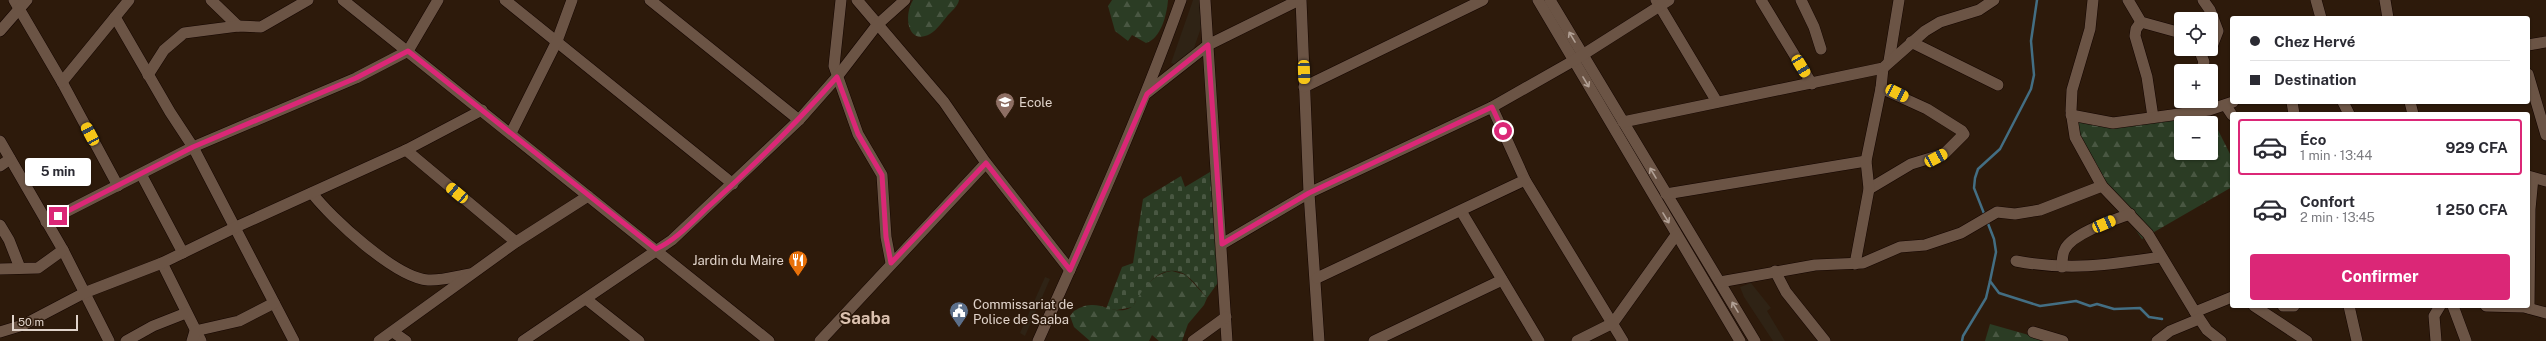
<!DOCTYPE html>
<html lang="fr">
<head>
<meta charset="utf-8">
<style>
  :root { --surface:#fff; --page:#f7f7f7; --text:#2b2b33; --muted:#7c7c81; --line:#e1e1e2; --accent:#db2777 }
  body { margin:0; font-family:"Public Sans",sans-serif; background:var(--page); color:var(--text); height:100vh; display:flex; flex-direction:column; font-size:15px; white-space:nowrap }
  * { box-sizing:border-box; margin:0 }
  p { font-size:13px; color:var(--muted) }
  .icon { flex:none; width:22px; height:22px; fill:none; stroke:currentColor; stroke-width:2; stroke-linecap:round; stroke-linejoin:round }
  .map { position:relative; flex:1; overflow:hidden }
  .panel { position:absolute; left:2230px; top:112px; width:300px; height:196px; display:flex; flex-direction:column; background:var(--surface); border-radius:4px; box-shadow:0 1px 3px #0004 }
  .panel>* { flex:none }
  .top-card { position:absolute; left:2230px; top:16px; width:300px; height:88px; border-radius:4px; box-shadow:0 1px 3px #0004; display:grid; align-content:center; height:88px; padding:0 20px; background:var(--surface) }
  .controls { position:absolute; left:2174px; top:12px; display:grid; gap:8px }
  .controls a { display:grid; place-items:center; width:44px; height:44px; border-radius:4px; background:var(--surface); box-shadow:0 1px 3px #0004; font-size:20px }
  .scale { position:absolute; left:12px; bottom:10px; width:66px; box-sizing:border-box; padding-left:4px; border:2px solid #e0d3ca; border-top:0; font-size:11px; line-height:14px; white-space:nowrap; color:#e0d3ca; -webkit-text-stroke:3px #2d1a0b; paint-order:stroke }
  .end { position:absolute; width:18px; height:18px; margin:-9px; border:5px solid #db2777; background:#fff; box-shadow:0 0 0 2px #fff }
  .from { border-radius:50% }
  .bubble { position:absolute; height:28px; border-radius:4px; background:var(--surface); box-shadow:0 1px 3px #0004; font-size:13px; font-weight:700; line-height:28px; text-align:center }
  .car { position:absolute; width:12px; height:24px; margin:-12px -6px; border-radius:5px; box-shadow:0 0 3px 1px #0007; background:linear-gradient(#f5c518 24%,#345 0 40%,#f5c518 0 76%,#345 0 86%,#f5c518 0) }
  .top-card b { display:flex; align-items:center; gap:14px; height:38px; font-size:15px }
  .top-card b+b { border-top:1px solid var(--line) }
  .top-card i { width:10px; height:10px; background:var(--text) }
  ul { padding:7px 0 0; list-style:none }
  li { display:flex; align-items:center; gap:12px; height:56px; margin:0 8px 6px; padding:0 12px; border:2px solid transparent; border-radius:4px }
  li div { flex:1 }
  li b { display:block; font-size:15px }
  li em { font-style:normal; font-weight:700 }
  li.on { border-color:var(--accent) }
  li>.icon { width:36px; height:36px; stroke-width:1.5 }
  .button { display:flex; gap:8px; margin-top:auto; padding:8px 20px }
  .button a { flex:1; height:46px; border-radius:4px; background:var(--accent); color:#fff; font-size:16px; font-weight:700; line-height:46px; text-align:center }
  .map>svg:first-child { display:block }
</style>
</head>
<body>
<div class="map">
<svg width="2546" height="341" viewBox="0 0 2546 341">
  <defs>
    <pattern id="forest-firs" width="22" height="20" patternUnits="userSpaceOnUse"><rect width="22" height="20" fill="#2b3c24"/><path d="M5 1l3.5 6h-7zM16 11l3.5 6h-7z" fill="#495742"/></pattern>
    <pattern id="cemetery-stones" width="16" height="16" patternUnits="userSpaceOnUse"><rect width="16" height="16" fill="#2b3c24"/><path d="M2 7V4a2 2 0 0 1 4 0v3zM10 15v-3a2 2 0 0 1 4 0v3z" fill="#495742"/></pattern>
  </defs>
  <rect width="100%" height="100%" fill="#2d1a0b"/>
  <g fill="#2f2315">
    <path d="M1193,0H1204L1203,22L1194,48L1180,66L1171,63Z"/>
    <path d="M1045,277L1050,279L1025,336L1020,333Z"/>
    <path d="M1751,283L1771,308L1767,311L1785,341H1773L1744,297L1740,287Z"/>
  </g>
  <g fill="url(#forest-firs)" fill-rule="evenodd">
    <path d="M913,0H959C958,6 952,11 948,15C943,21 937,30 930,34C908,46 903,16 913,0Z"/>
    <path d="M1112,0H1168C1167,14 1161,39 1146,43L1132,35L1128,41L1115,31L1108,6Z"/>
    <path d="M2209,112L2232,158V187L2142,239L2084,155L2073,117L2117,126ZM2181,123H2211V153H2181Z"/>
    <path d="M1172,271L1186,275L1207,298L1204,305L1188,324L1182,341H1159L1152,335L1149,341H1090L1074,327L1070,316L1074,311C1079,308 1085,305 1091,305C1104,304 1117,315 1130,308C1135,306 1136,300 1138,295C1147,283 1157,273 1172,271Z"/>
    <path d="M1990,324L2050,341H1985Z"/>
  </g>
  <path fill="url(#cemetery-stones)" d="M1215,169L1222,277L1207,298C1201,291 1194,281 1186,275C1162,260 1142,288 1133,307L1117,310L1106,309L1122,267L1133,263L1143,199L1181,176L1185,187Z"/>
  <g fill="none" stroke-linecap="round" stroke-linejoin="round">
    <g stroke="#436e83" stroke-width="2.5">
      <path d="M1985,216L1974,188L1975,178L1978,169L2000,149L2031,89L2034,75L2031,41L2037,0"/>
      <path d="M1990,281L1999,293L2040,306L2076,301L2090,306L2097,304L2114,309L2140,308L2149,317L2162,319"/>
      <path d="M1962,341L1963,336L1986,298L1990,281L1996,252L1994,239L1987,221"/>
    </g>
    <defs>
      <g id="minor">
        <path d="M14,0L62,82L118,186"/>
        <path d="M211,0L238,26"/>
        <path d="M343,0L769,341"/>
        <path d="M505,0L733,184"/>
        <path d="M650,0L799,120"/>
        <path d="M841,0L834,66L858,134L882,175L886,237L891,263"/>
        <path d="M857,0L944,102L986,163L1070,270"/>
        <path d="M1205,0L1227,341"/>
        <path d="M1301,0L1309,193L1319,341"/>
        <path d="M1538,0L1740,341"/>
        <path d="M1550,0L1755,341"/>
        <path d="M1656,0L1717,102"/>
        <path d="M1761,0L1812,84"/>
        <path d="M1801,0L1814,27L1821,49"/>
        <path d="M2093,0L2090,29L2072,90L2071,111L2075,137L2102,186L2148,234L2195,312L2232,297"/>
        <path d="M2128,0L2141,22L2181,33"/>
        <path d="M2203,0L2210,10L2218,31L2211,49"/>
        <path d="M2316,0L2321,18"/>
        <path d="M2385,0L2388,18"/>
        <path d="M115,17L170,112L193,147L294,341"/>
        <path d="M2141,22L2136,29L2135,36L2147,77L2153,117"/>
        <path d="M0,31L27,0"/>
        <path d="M1911,42L1998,85"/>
        <path d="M2528,45L2546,42"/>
        <path d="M2199,49L2204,62L2201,71"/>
        <path d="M1889,61L1899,0"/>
        <path d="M2528,74L2546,135"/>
        <path d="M148,75L164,50L184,33L238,26L261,27L308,0"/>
        <path d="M62,82L129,0"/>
        <path d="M1304,87L1483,0"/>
        <path d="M1147,93L1208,45L1299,0"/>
        <path d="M2292,102L2294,114"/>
        <path d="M2343,102L2349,114"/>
        <path d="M2410,102L2413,114"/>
        <path d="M2226,106L2232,115"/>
        <path d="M1492,107L1525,180L1623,341"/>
        <path d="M2071,115L2113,123L2209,110L2233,102"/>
        <path d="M1623,122L1883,68L1925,31L1940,22L1979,10L1994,0"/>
        <path d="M511,133L557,41L572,0"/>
        <path d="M0,141L63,250L109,341"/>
        <path d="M406,150L516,242"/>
        <path d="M0,166L10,159"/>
        <path d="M141,174L183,253"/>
        <path d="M2528,176L2546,181"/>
        <path d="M1869,189L1911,164L1944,154L1964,134L1962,131L1927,109L1881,88"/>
        <path d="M312,193C331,218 396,278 428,280C442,281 457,276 470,274"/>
        <path d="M1666,194L1866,161"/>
        <path d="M1461,211L1539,341"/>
        <path d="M46,222L193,147L356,78L408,51L438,0"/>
        <path d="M0,225L9,240L20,268"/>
        <path d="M1222,244L1309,193L1492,107L1573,61L1669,0"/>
        <path d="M2016,261C2069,271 2108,265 2161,257"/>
        <path d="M162,263L201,341"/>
        <path d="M1855,264L1869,189L1866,161L1881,88L1883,68"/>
        <path d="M2062,267C2062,261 2062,254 2065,249C2073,233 2114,220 2130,214"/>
        <path d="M0,269L38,268L63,250"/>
        <path d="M1775,271L1786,292L1825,341"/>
        <path d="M1317,278L1525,180"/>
        <path d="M1720,282L1815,265L1863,263L1900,247L1925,245L1961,233L1997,212L2015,214L2040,210L2102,186"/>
        <path d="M586,299L639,341"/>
        <path d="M2254,306L2307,341"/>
        <path d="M2283,306H2294"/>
        <path d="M2349,306L2357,341"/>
        <path d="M2453,306L2466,341"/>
        <path d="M2486,306L2524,307L2546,313"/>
        <path d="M2529,308L2530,209L2533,178"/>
        <path d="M2195,312L2207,330L2221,341"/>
        <path d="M0,332L23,325L84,293L162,263L236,227L406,150L482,110"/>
        <path d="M393,332L406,341"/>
        <path d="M2033,332L2063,341"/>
        <path d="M126,341L153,326L186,313"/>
        <path d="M192,341L195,331L239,321L274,303"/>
        <path d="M379,341L516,242L588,196"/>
        <path d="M523,341L672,240L799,120L837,77L877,25L905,0"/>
        <path d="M820,341L986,163"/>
        <path d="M1038,341C1089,228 1139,117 1181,0"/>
        <path d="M1193,341L1226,317"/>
        <path d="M1374,341L1502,280"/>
        <path d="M1577,341L1613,323L1676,235"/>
        <path d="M2157,341L2170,331L2199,319"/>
        <path d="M2436,341L2434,316L2440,306"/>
      </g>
    </defs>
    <use href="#minor" stroke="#140500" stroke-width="12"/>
    <use href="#minor" stroke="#6b5445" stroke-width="11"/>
  </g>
  <defs><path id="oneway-shaft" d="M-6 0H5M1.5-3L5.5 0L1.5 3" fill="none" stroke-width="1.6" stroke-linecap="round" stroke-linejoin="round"/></defs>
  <g stroke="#b1a095">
    <use href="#oneway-shaft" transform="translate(1572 37) rotate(-121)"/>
    <use href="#oneway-shaft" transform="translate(1586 82) rotate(59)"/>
    <use href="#oneway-shaft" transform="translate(1653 173) rotate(-121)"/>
    <use href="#oneway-shaft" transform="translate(1666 218) rotate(59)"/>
    <use href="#oneway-shaft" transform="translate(1735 307) rotate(-121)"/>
  </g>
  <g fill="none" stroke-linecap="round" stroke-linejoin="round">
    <path stroke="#db2777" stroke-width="5" d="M58,216L193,147L356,78L408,51L656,249C676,240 692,222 708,207C754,166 796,123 837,77L858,134L882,175L886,237L891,263L986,163L1070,270L1147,94L1208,45L1222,244L1309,193L1492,107L1503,131"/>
  </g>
  <defs>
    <symbol id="school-pin" viewBox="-11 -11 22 30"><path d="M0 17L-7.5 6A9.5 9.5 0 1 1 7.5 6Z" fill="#8d6e63" stroke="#2d1a0b"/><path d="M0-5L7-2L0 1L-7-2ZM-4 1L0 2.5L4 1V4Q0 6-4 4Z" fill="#fff"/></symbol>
    <symbol id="restaurant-pin" viewBox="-11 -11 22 30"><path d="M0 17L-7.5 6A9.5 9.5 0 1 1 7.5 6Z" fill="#e8710a" stroke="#2d1a0b"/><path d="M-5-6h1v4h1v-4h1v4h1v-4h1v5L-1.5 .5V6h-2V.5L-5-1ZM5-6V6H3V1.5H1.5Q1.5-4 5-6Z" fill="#fff"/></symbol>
    <symbol id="civic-pin" viewBox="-11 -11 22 30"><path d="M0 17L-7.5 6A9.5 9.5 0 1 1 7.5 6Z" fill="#5c6f8a" stroke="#2d1a0b"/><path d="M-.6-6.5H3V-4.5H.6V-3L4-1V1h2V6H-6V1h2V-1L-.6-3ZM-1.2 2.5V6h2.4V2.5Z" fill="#fff"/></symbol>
  </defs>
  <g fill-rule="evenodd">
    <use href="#school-pin" x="994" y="91" width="22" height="30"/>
    <use href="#restaurant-pin" x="787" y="249" width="22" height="30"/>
    <use href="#civic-pin" x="948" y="300" width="22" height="30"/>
  </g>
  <g text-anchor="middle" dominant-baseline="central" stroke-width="3" stroke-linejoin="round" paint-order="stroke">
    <g font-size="13" fill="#e0d3ca" stroke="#2d1a0b" text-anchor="start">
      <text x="1019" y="102">Ecole</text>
      <text x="784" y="260" text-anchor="end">Jardin du Maire</text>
      <text x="973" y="304">Commissariat de<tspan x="973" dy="15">Police de Saaba</tspan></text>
    </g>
    <g font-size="17" font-weight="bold" fill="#dbc1af" stroke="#2d1a0b">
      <text x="865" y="318">Saaba</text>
    </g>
  </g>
</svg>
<div class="controls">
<a><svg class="icon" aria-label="locate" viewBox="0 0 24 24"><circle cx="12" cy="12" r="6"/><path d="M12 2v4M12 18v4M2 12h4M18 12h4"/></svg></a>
<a>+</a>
<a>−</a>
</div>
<div class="scale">50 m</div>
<i class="end from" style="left:1503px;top:131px"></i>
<i class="end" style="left:58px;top:216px"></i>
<div class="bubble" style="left:25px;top:158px;width:66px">5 min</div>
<i class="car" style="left:1801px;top:66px;rotate:149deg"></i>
<i class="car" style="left:1304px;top:72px;rotate:178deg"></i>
<i class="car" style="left:1897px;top:93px;rotate:117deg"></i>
<i class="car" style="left:90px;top:134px;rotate:332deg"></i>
<i class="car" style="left:1936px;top:158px;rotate:62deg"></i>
<i class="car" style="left:457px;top:193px;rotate:310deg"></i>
<i class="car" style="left:2104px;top:224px;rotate:67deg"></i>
<div class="top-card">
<b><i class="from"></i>Chez Hervé</b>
<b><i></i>Destination</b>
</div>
<section class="panel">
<ul>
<li class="on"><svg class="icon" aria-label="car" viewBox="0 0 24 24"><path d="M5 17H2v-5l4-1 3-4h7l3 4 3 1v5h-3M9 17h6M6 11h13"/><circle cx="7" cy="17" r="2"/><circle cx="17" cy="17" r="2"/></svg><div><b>Éco</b><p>1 min · 13:44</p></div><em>929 CFA</em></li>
<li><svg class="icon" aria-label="car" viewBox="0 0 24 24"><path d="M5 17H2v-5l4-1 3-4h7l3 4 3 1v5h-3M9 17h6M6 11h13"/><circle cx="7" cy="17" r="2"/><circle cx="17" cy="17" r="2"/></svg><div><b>Confort</b><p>2 min · 13:45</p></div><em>1 250 CFA</em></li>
</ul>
<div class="button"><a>Confirmer</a></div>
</section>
</div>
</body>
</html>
